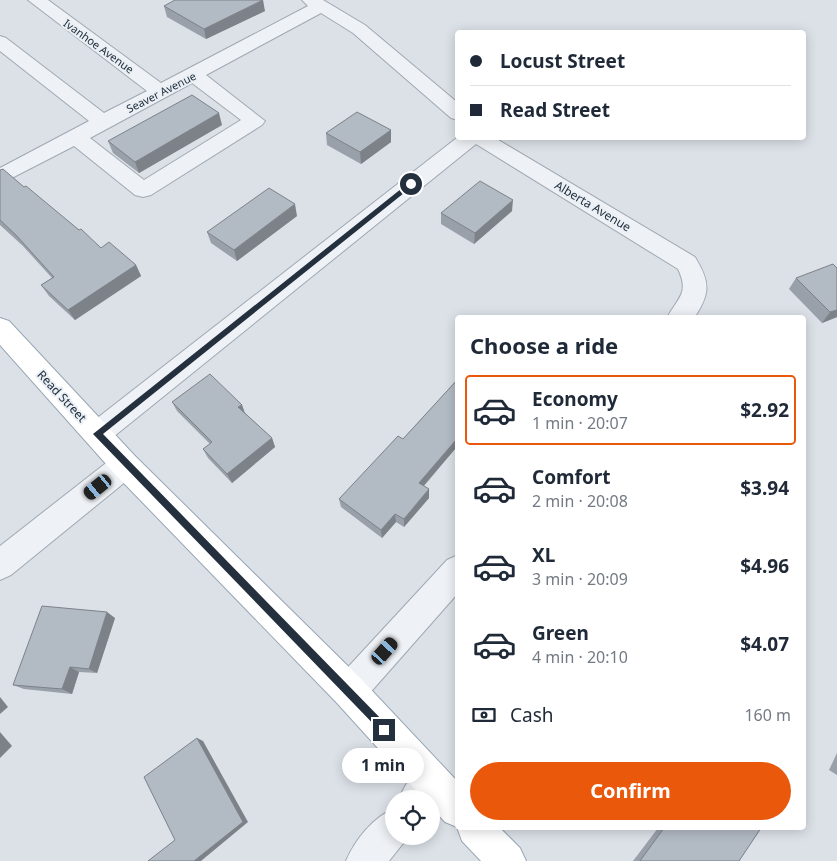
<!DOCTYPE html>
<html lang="en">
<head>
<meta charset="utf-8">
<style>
  :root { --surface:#fff; --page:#f6f6f7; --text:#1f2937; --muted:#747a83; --line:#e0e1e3; --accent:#ea580c }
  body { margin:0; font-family:"Noto Sans",sans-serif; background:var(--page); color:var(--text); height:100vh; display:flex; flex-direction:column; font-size:19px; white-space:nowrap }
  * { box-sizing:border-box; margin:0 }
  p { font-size:16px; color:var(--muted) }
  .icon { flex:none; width:28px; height:28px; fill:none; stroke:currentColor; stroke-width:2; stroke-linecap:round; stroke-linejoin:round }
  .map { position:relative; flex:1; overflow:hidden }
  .details { position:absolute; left:455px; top:315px; width:351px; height:515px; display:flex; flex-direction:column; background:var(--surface); border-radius:5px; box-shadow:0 2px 12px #0003 }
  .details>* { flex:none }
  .hud { position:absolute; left:455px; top:30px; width:351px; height:110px; border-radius:5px; box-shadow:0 2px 12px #0003; display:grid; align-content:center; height:110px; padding:0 15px; background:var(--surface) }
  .controls { position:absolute; left:385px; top:790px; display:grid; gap:10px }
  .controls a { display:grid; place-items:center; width:55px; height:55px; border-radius:50%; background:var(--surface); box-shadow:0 2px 12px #0003; font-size:25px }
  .end { position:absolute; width:22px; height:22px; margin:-11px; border:6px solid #24303e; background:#fff; box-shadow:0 0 0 2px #fff }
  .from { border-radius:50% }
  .bubble { position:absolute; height:35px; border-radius:18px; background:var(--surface); box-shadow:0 2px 12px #0003; font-size:16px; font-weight:700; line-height:35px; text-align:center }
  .car { position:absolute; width:15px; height:30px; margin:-15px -8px; border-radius:6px; box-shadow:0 0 4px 1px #0007; background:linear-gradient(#222 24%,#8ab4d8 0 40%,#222 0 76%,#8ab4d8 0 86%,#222 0) }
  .hud b { display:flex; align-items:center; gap:18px; height:48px; font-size:19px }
  .hud b+b { border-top:1px solid var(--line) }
  .hud i { width:12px; height:12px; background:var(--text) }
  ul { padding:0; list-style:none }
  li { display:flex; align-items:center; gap:15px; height:70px; margin:0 10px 8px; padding:0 5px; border:2px solid transparent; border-radius:5px }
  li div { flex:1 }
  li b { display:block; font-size:19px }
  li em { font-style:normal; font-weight:700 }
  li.selected { border-color:var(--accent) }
  li>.icon { width:45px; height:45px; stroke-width:1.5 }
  h2 { padding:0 15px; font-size:22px; line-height:60px }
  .pay { display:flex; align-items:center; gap:12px; height:55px; padding:0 15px; font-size:19px }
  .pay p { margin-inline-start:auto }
  .button { display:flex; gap:10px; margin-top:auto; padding:10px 15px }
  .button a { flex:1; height:58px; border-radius:30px; background:var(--accent); color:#fff; font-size:20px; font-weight:700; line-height:58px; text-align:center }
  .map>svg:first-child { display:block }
</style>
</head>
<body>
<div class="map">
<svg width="837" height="861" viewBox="0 0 837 861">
  <rect width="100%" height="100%" fill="#dbe1e7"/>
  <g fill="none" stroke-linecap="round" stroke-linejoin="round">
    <defs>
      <g id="minor">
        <path d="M28,0H48L161,83L308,6L302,0H323L365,25L458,103V120L451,118L353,33L321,13L206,75L265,121L262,125L151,195L143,197L135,195L74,146L0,184V168L89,121L0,51V36L6,38L104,113L147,91ZM192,83L241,120L144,180L90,138Z"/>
        <path d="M458,137L495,138L695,257C710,282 711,293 694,318H667C677,298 690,294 678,269L476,144L107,442L97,446L87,442L83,434L87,426Z"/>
        <path d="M125,453L135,456L139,465L135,474L11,575L0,580V546L115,456Z"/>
        <path d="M458,555V593L361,703L349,708L337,703L332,691L337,679L447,560Z"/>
        <path d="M431,763L444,768L449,781L444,794L431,810V799H399C406,782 414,770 431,763Z"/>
        <path d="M394,809V836H409L389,861H346C355,840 373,817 394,809Z"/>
      </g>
      <path id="major" d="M0,318L9,321L135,456L361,679L458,782V828H500L520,848L526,861H481L462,841L457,827L445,822L431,807V799H424L337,703L115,474L0,345Z"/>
    </defs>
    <use href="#minor" stroke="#a0a8b1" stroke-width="2"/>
    <use href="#major" stroke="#99a6b4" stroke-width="2"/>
    <use href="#minor" fill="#eef1f5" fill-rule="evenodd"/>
    <use href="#major" fill="#fff" fill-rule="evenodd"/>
  </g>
  <g fill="#99a0a9">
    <path d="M164,6L265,11L206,39L167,17Z"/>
    <path d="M222,125L139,173L113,153L108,141Z"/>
    <path d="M391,130V142L361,164L327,145L326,133Z"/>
    <path d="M0,170L24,187L101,248L136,265L141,276L75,320L49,296L41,285L52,278L23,246L0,225Z"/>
    <path d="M512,211L474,244L441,224V213Z"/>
    <path d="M297,216L237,261L211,243L207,232Z"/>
    <path d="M837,268V317L822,323L789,289L796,278Z"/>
    <path d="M458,379V451L455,449L424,486L429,498L404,527L396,522L382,538L341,507L339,499L403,439Z"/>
    <path d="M172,402L242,405L245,413L272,438L275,447L232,483L208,458L203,449L210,444L177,411Z"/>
    <path d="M115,618L97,673L79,672L72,694L24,689L13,685Z"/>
    <path d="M837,753V775L829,770Z"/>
    <path d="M658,828H761L739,861H633Z"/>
  </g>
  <g fill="#7d8289">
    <path d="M263,0L265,11L206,39L204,29Z"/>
    <path d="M219,113L222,125L139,173L135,162Z"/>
    <path d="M391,130V142L361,164L360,152Z"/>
    <path d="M513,200L512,211L474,244L475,233Z"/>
    <path d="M295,204L297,216L237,261L234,250Z"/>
    <path d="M136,265L141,276L75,320L68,310Z"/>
    <path d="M837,310V317L822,323L830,312Z"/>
    <path d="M242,405L245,414L238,407Z"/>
    <path d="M272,438L275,447L232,483L227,474Z"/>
    <path d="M456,440L455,449L419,491V483Z"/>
    <path d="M429,489V498L404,527V519Z"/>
    <path d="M395,514L396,522L382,538L381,530Z"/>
    <path d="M107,612L115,618L97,673L89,669Z"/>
    <path d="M70,667L79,672L72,694L62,689Z"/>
    <path d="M0,697L8,707L0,714Z"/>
    <path d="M0,732L12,746L0,758Z"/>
    <path d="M197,738L203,741L248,822L201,861H194Z"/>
  </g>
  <g fill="#b2bac4" stroke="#7d8289">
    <path d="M175,0H263L204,29L164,6Z"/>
    <path d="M192,95L219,113L135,162L108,141Z"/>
    <path d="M357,112L391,130L360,152L326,133Z"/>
    <path d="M3,169L24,187L26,186L79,230L81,229L101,248L109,242L136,265L68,310L41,285L54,277L16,235L0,220V170Z"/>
    <path d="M480,181L513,200L475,233L441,213Z"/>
    <path d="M269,188L295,204L234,250L207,232Z"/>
    <path d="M833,264L837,268V310L830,312L796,278Z"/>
    <path d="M210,374L242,405L238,407L272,438L227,474L203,449L212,442L172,402Z"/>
    <path d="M458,379V441L456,440L419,483L429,489L404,519L395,514L381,530L339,499L398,436L403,439Z"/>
    <path d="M42,606L107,612L89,669L70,667L62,689L13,685Z"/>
    <path d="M197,738L243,822L194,861H148L175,840L144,777Z"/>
    <path d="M664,828H761L739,861H640Z"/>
  </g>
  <path fill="#24303e" d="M411,181L414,185L103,434L388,726V733L384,735L93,434Z"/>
  <g text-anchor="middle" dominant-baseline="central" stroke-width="4" stroke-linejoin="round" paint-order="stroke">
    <g font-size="11" fill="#24303e" stroke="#eaf0f5">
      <text transform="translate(99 46) rotate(36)">Ivanhoe Avenue</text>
      <text transform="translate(161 92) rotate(-27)">Seaver Avenue</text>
    </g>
    <g font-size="12" fill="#24303e" stroke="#eaf0f5">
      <text transform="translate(593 206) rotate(31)">Alberta Avenue</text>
      <text transform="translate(62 396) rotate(47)">Read Street</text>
    </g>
  </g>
</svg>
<div class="controls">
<a><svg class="icon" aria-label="locate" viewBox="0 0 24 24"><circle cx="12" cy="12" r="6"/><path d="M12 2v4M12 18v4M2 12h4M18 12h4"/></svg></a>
</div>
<i class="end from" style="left:411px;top:184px"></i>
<i class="end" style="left:384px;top:730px"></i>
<div class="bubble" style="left:342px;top:748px;width:82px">1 min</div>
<i class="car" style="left:98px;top:487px;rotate:231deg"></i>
<i class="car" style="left:385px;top:651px;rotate:42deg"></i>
<div class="hud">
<b><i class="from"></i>Locust Street</b>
<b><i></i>Read Street</b>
</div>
<section class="details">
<h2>Choose a ride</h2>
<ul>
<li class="selected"><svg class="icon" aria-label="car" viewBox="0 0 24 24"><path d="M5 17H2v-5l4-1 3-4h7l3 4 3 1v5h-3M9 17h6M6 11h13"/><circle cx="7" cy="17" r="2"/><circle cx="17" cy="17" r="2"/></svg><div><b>Economy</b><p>1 min · 20:07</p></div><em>$2.92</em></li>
<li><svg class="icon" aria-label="car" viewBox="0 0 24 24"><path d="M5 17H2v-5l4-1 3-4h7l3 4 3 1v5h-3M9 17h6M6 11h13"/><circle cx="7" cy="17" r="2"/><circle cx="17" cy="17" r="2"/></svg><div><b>Comfort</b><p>2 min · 20:08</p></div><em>$3.94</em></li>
<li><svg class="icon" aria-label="car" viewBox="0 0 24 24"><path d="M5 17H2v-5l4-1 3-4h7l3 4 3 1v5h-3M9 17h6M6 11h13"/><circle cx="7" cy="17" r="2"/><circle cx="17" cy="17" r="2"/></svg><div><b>XL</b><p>3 min · 20:09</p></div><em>$4.96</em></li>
<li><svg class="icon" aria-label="car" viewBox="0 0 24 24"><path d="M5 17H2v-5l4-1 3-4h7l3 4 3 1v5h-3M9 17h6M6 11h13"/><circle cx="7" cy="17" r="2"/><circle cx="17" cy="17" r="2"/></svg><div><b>Green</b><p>4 min · 20:10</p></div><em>$4.07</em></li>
</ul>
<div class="pay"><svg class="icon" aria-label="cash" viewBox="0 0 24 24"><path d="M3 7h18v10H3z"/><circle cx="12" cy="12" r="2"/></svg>Cash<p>160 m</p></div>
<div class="button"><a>Confirm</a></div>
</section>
</div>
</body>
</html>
